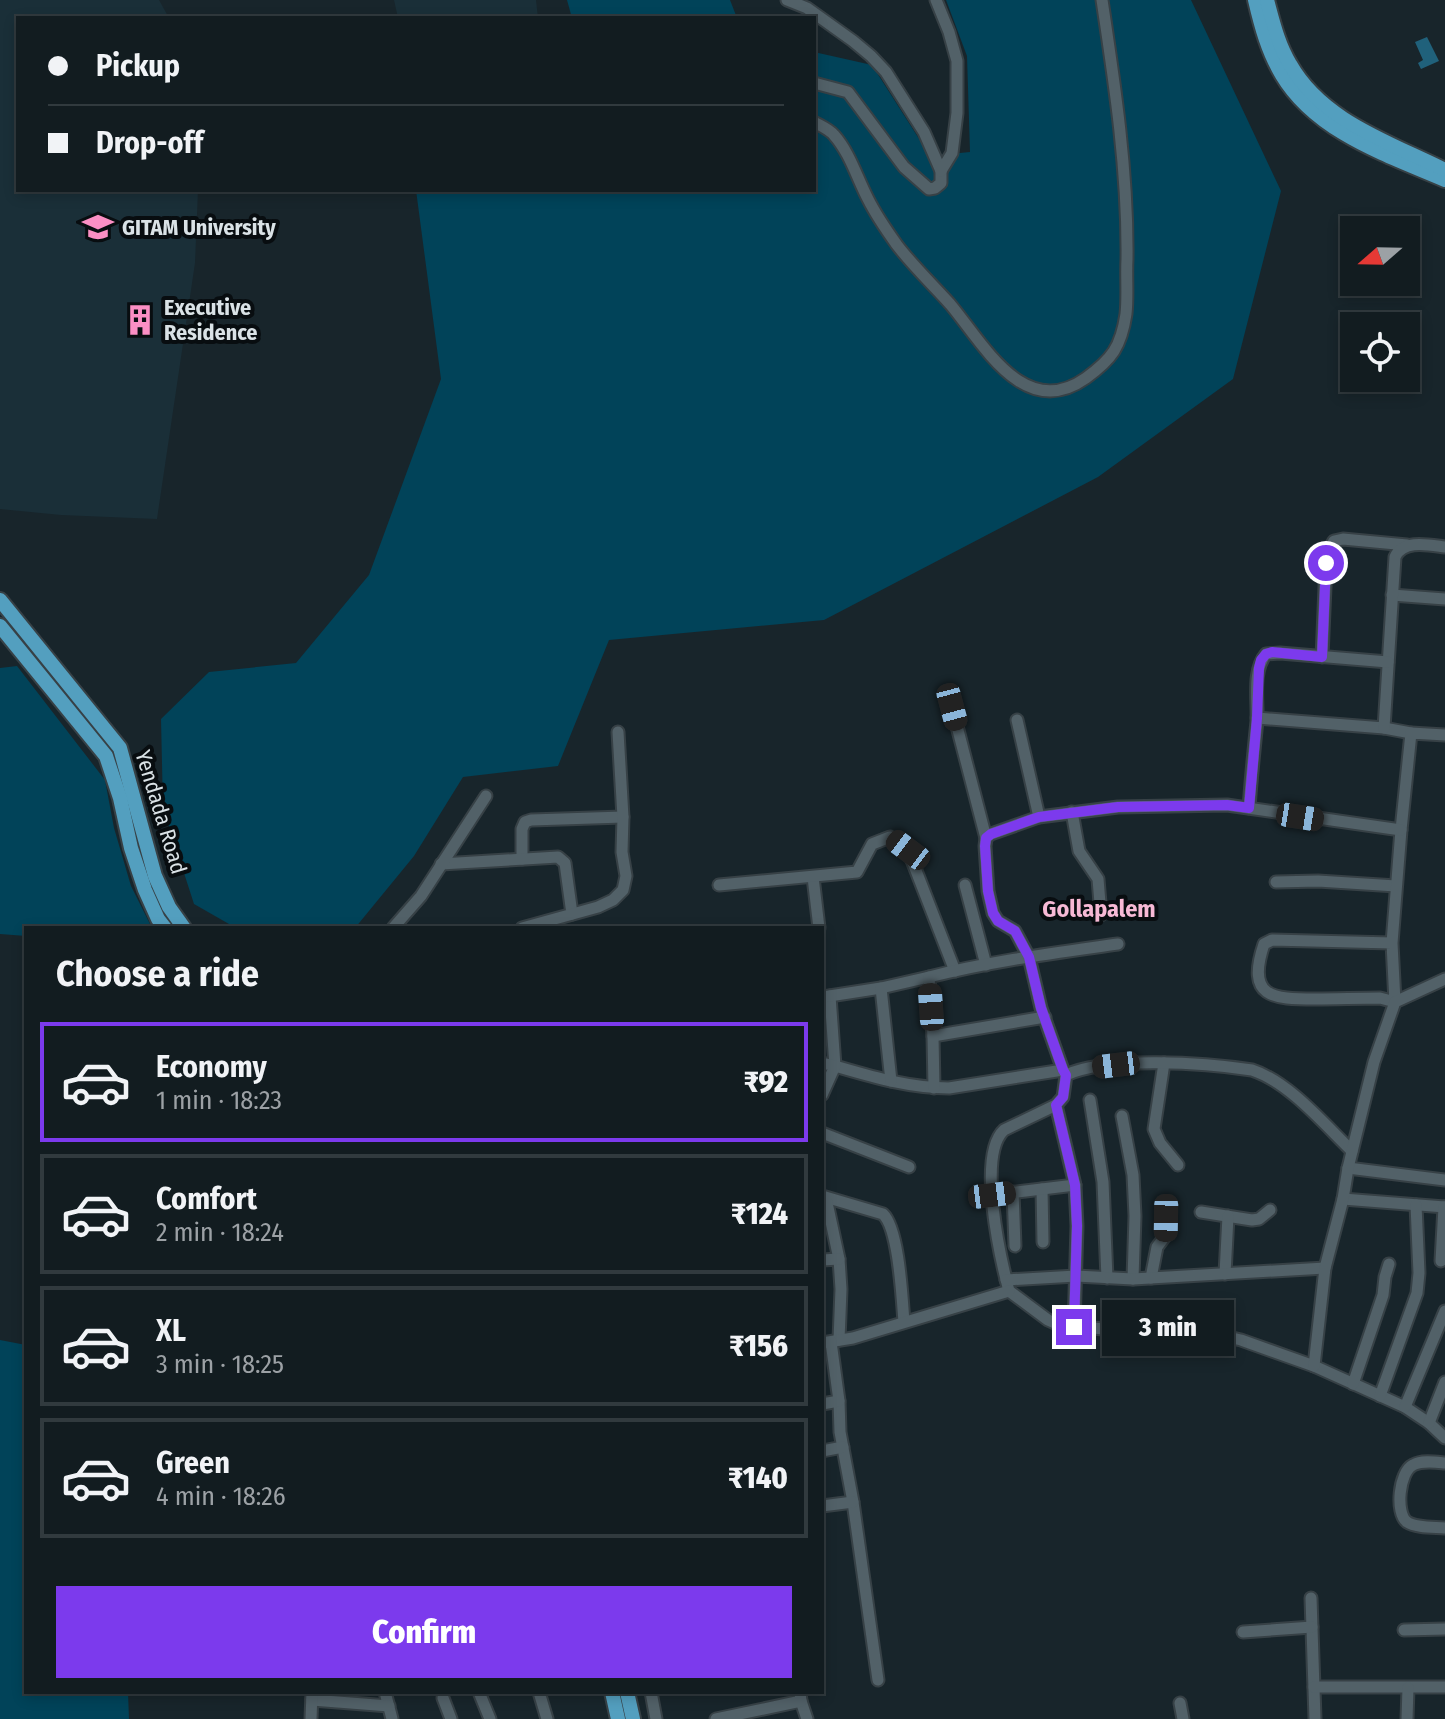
<!DOCTYPE html>
<html lang="en">
<head>
<meta charset="utf-8">
<style>
  :root { --surface:#121c20; --page:#1b2529; --text:#f1f3f6; --muted:#9ca1a5; --line:#313a3e; --accent:#7c3aed }
  body { margin:0; font-family:"Fira Sans Condensed",sans-serif; background:var(--page); color:var(--text); height:100vh; display:flex; flex-direction:column; font-size:30px; white-space:nowrap }
  * { box-sizing:border-box; margin:0 }
  p { font-size:26px; color:var(--muted) }
  .icon { flex:none; width:44px; height:44px; fill:none; stroke:currentColor; stroke-width:2; stroke-linecap:round; stroke-linejoin:round }
  .map { position:relative; flex:1; overflow:hidden }
  .details { position:absolute; left:24px; top:926px; width:800px; height:768px; display:flex; flex-direction:column; background:var(--surface); border-radius:0px; box-shadow:0 4px 12px #0003,0 0 0 2px var(--line) }
  .details>* { flex:none }
  .hud { position:absolute; left:16px; top:16px; width:800px; height:176px; border-radius:0px; box-shadow:0 4px 12px #0003,0 0 0 2px var(--line); display:grid; align-content:center; height:176px; padding:0 32px; background:var(--surface) }
  .needle { width:52px; rotate:250deg }
  .buttons { position:absolute; left:1340px; top:216px; display:grid; gap:16px }
  .buttons a { display:grid; place-items:center; width:80px; height:80px; border-radius:0px; background:var(--surface); box-shadow:0 4px 12px #0003,0 0 0 2px var(--line); font-size:40px }
  .end { position:absolute; width:36px; height:36px; margin:-18px; border:10px solid #7c3aed; background:#fff; box-shadow:0 0 0 4px #fff }
  .from { border-radius:50% }
  .bubble { position:absolute; height:56px; border-radius:0px; background:var(--surface); box-shadow:0 4px 12px #0003,0 0 0 2px var(--line); font-size:26px; font-weight:800; line-height:56px; text-align:center }
  .car { position:absolute; width:24px; height:48px; margin:-24px -12px; border-radius:10px; box-shadow:0 0 6px 2px #0007; background:linear-gradient(#222 24%,#8ab4d8 0 40%,#222 0 76%,#8ab4d8 0 86%,#222 0) }
  .hud b { display:flex; align-items:center; gap:28px; height:76px; font-size:30px }
  .hud b+b { border-top:2px solid var(--line) }
  .hud i { width:20px; height:20px; background:var(--text) }
  ul { padding:0; list-style:none }
  li { display:flex; align-items:center; gap:24px; height:120px; margin:0 16px 12px; padding:0 16px; border:4px solid var(--line); border-radius:0px }
  li div { flex:1 }
  li b { display:block; font-size:30px }
  li em { font-style:normal; font-weight:800 }
  li.current { border-color:var(--accent) }
  li>.icon { width:72px; height:72px; stroke-width:1.5 }
  h2 { padding:0 32px; font-size:36px; line-height:96px }
  .action { display:flex; gap:16px; margin-top:auto; padding:16px 32px }
  .action a { flex:1; height:92px; border-radius:0px; background:var(--accent); color:#fff; font-size:32px; font-weight:800; line-height:92px; text-align:center }
  .map>svg:first-child { display:block }
</style>
</head>
<body>
<div class="map">
<svg width="1445" height="1719" viewBox="0 0 1445 1719">
  <rect width="100%" height="100%" fill="#18252b"/>
  <g fill="#1a2f38">
    <path d="M0,0H159L169,18H18V190H198L195,263L157,519L61,515L0,509Z"/>
    <path d="M394,0H536L538,18H398Z"/>
  </g>
  <g fill="#014359">
    <path d="M567,0H730L737,18H572Z"/>
    <path d="M946,0H1191L1281,191L1233,379L1098,477L824,620L609,640L558,766L463,777L414,856L355,928H236L194,904L163,808L161,719L209,672L296,663L369,575L441,379L416,190H814V52L872,65L930,156L970,152L967,56Z"/>
    <path d="M17,666L105,780L114,828L131,886L152,928H26V936L0,934V668Z"/>
    <path d="M0,1340L26,1345V1692H128L129,1719H0Z"/>
  </g>
  <path fill="#20617b" d="M1427,37L1439,61L1421,69L1418,63L1423,60L1415,42Z"/>
  <g fill="none" stroke-linecap="round" stroke-linejoin="round">
    <defs>
      <g id="minor">
        <path d="M787,0L807,8L853,41L871,56L886,72L924,132L941,171V183L935,188L929,189L904,167L848,92L814,83"/>
        <path d="M936,0L949,32L957,61V113L952,153L941,171"/>
        <path d="M814,122C821,126 829,129 834,135C850,153 857,178 868,199C876,215 887,231 897,245C913,266 933,285 950,304C983,343 1024,422 1086,378C1112,359 1121,347 1126,314C1128,296 1126,277 1127,259C1128,172 1115,86 1102,0"/>
        <path d="M1392,595L1445,599"/>
        <path d="M1322,657L1326,563L1329,550L1334,541L1343,539L1407,545"/>
        <path d="M952,707L986,838"/>
        <path d="M1257,718L1384,728L1411,733"/>
        <path d="M1017,720L1039,817"/>
        <path d="M1384,728L1395,557C1403,539 1429,545 1445,547"/>
        <path d="M1249,808C1251,779 1254,750 1257,721C1258,700 1252,671 1266,654L1280,653L1388,662"/>
        <path d="M1072,812L1079,851L1098,879L1101,915"/>
        <path d="M522,859V829L525,822L531,820L623,817"/>
        <path d="M441,864L558,857L565,863L572,914"/>
        <path d="M813,877L819,928"/>
        <path d="M1276,882L1318,881L1396,886"/>
        <path d="M719,885L857,872L872,844L890,837L908,850L955,971"/>
        <path d="M965,885L986,965"/>
        <path d="M393,928L421,896L486,796"/>
        <path d="M522,928L598,907L613,900L623,890L626,876L622,852L623,817L618,732"/>
        <path d="M1392,943L1272,940L1264,944C1246,998 1272,999 1316,999C1337,999 1358,998 1380,998L1395,1002L1392,943L1401,830L1411,733L1445,735"/>
        <path d="M830,996L835,1066C873,1077 909,1088 949,1088L1063,1070"/>
        <path d="M823,997L881,988"/>
        <path d="M933,1036L1045,1017"/>
        <path d="M822,1063L835,1066L822,1095"/>
        <path d="M1164,1063L1154,1129L1160,1143L1178,1165"/>
        <path d="M1066,1075L1063,1070L1041,1008L1029,957L1015,931L998,921L993,913L988,891L985,846L986,838L991,834L1039,817L1118,807L1227,805L1401,830"/>
        <path d="M891,1081L881,988L929,977"/>
        <path d="M934,1088L933,1036L929,977C991,961 1055,953 1118,944"/>
        <path d="M1090,1100L1103,1182L1107,1278"/>
        <path d="M1056,1105L1075,1185L1077,1226L1074,1327"/>
        <path d="M1122,1116L1133,1175L1135,1216L1133,1279"/>
        <path d="M822,1133L909,1167"/>
        <path d="M1352,1151C1324,1124 1289,1082 1252,1070C1207,1063 1106,1056 1066,1075L1063,1097L1056,1105L1004,1130C977,1155 1000,1257 1009,1291L1048,1320L1059,1325L1104,1329H1165L1215,1334L1241,1340L1314,1366L1405,1407L1429,1423L1445,1438"/>
        <path d="M1348,1168L1445,1180"/>
        <path d="M1042,1189L1043,1242"/>
        <path d="M1013,1192L1015,1246"/>
        <path d="M992,1195L1075,1185"/>
        <path d="M822,1196L883,1214C899,1229 902,1298 904,1322"/>
        <path d="M826,1198L839,1259L841,1289L839,1340"/>
        <path d="M1343,1199L1445,1207"/>
        <path d="M1201,1212L1252,1220L1259,1219L1270,1210"/>
        <path d="M822,1260L839,1259"/>
        <path d="M1441,1261L1444,1207"/>
        <path d="M1225,1274L1228,1216"/>
        <path d="M1151,1278L1157,1247L1166,1235V1218"/>
        <path d="M1006,1280L1076,1276L1133,1279L1325,1268"/>
        <path d="M822,1343L853,1338L1009,1291"/>
        <path d="M1314,1366L1325,1268L1343,1199L1348,1168L1374,1062L1395,1002L1445,979"/>
        <path d="M1353,1384L1383,1295L1385,1277L1389,1264"/>
        <path d="M1380,1396L1417,1293L1419,1273L1416,1205"/>
        <path d="M839,1401L840,1432L853,1502L878,1680"/>
        <path d="M822,1404L839,1401L831,1342"/>
        <path d="M1405,1407L1445,1311"/>
        <path d="M1429,1423L1445,1382"/>
        <path d="M822,1451L843,1447"/>
        <path d="M1445,1463C1435,1462 1422,1460 1413,1465C1399,1472 1395,1513 1407,1522C1416,1528 1434,1527 1445,1528"/>
        <path d="M822,1506L853,1502"/>
        <path d="M1311,1598L1315,1719"/>
        <path d="M1404,1630L1445,1629"/>
        <path d="M1243,1632L1312,1627"/>
        <path d="M1314,1687H1445"/>
        <path d="M385,1692L392,1719"/>
        <path d="M479,1692L490,1719"/>
        <path d="M539,1692L547,1719"/>
        <path d="M651,1692L656,1719"/>
        <path d="M443,1698L451,1719"/>
        <path d="M312,1700L389,1706"/>
        <path d="M801,1701L807,1719"/>
        <path d="M1180,1703L1183,1719"/>
        <path d="M311,1719L312,1692"/>
        <path d="M716,1719L801,1701L800,1692"/>
        <path d="M1407,1719L1408,1688"/>
      </g>
      <g id="major">
        <path d="M1255,0C1261,26 1268,52 1282,75C1316,132 1387,155 1445,180"/>
        <path d="M1267,0C1273,22 1278,44 1290,64C1322,121 1389,142 1445,170"/>
        <path d="M0,600L120,748L155,876L169,907L184,928"/>
        <path d="M0,626L106,756L120,798L131,848L145,890L158,919L165,928"/>
        <path d="M612,1692L618,1719"/>
        <path d="M627,1692L633,1719"/>
      </g>
    </defs>
    <use href="#minor" stroke="#374146" stroke-width="15"/>
    <use href="#major" stroke="#374146" stroke-width="18"/>
    <use href="#minor" stroke="#526168" stroke-width="11"/>
    <use href="#major" stroke="#539fbf" stroke-width="14"/>
  </g>
  <g fill="none" stroke-linecap="round" stroke-linejoin="round">
    <path stroke="#7c3aed" stroke-width="10" d="M1074,1327L1077,1226L1075,1185L1056,1105L1063,1097L1066,1075L1063,1070L1041,1008L1029,957L1015,931L998,921L993,913L988,891L985,846L986,838L991,834L1039,817L1118,807L1227,805L1249,808L1257,718L1259,668L1261,660L1266,654L1272,652L1322,657L1326,563"/>
  </g>
  <defs>
    <symbol id="university-bare" viewBox="-9 -9 18 18"><path d="M0-5L7-2L0 1L-7-2ZM-4 1L0 2.5L4 1V4Q0 6-4 4Z" fill="#fb8fc4" stroke="#080d10" stroke-width="2.5" paint-order="stroke"/></symbol>
    <symbol id="building-bare" viewBox="-9 -9 18 18"><path d="M-4-6H4V6H1V3H-1V6H-4ZM-2.5-4.3h1.7v1.8h-1.7ZM.8-4.3h1.7v1.8H.8ZM-2.5-1h1.7V.8h-1.7ZM.8-1h1.7V.8H.8Z" fill="#fb8fc4" stroke="#080d10" stroke-width="2.5" paint-order="stroke"/></symbol>
  </defs>
  <g fill-rule="evenodd">
    <use href="#university-bare" x="76" y="205" width="44" height="44"/>
    <use href="#building-bare" x="118" y="298" width="44" height="44"/>
  </g>
  <g text-anchor="middle" dominant-baseline="central" stroke-width="8" stroke-linejoin="round" paint-order="stroke">
    <g font-size="22" font-weight="bold" fill="#dae2e6" stroke="#080d10" text-anchor="start">
      <text x="122" y="227">GITAM University</text>
      <text x="164" y="307">Executive<tspan x="164" dy="25">Residence</tspan></text>
    </g>
    <g font-size="22" fill="#dae2e6" stroke="#080d10">
      <text transform="translate(161 812) rotate(73)">Yendada Road</text>
    </g>
    <g font-size="24" font-weight="bold" fill="#f7b9d5" stroke="#080d10">
      <text x="1099" y="909">Gollapalem</text>
    </g>
  </g>
</svg>
<div class="buttons">
<a><svg class="needle" viewBox="-14 -14 28 28"><path d="M0-13l5 13h-10z" fill="#e53935"/><path d="M0 13l5-13h-10z" fill="#9ca1a5"/></svg></a>
<a><svg class="icon" aria-label="locate" viewBox="0 0 24 24"><circle cx="12" cy="12" r="6"/><path d="M12 2v4M12 18v4M2 12h4M18 12h4"/></svg></a>
</div>
<i class="end from" style="left:1326px;top:563px"></i>
<i class="end" style="left:1074px;top:1327px"></i>
<div class="bubble" style="left:1102px;top:1300px;width:132px">3 min</div>
<i class="car" style="left:952px;top:707px;rotate:165deg"></i>
<i class="car" style="left:1300px;top:817px;rotate:99deg"></i>
<i class="car" style="left:908px;top:850px;rotate:307deg"></i>
<i class="car" style="left:931px;top:1007px;rotate:356deg"></i>
<i class="car" style="left:1116px;top:1065px;rotate:263deg"></i>
<i class="car" style="left:992px;top:1195px;rotate:83deg"></i>
<i class="car" style="left:1166px;top:1218px;rotate:181deg"></i>
<div class="hud">
<b><i class="from"></i>Pickup</b>
<b><i></i>Drop-off</b>
</div>
<section class="details">
<h2>Choose a ride</h2>
<ul>
<li class="current"><svg class="icon" aria-label="car" viewBox="0 0 24 24"><path d="M5 17H2v-5l4-1 3-4h7l3 4 3 1v5h-3M9 17h6M6 11h13"/><circle cx="7" cy="17" r="2"/><circle cx="17" cy="17" r="2"/></svg><div><b>Economy</b><p>1 min · 18:23</p></div><em>₹92</em></li>
<li><svg class="icon" aria-label="car" viewBox="0 0 24 24"><path d="M5 17H2v-5l4-1 3-4h7l3 4 3 1v5h-3M9 17h6M6 11h13"/><circle cx="7" cy="17" r="2"/><circle cx="17" cy="17" r="2"/></svg><div><b>Comfort</b><p>2 min · 18:24</p></div><em>₹124</em></li>
<li><svg class="icon" aria-label="car" viewBox="0 0 24 24"><path d="M5 17H2v-5l4-1 3-4h7l3 4 3 1v5h-3M9 17h6M6 11h13"/><circle cx="7" cy="17" r="2"/><circle cx="17" cy="17" r="2"/></svg><div><b>XL</b><p>3 min · 18:25</p></div><em>₹156</em></li>
<li><svg class="icon" aria-label="car" viewBox="0 0 24 24"><path d="M5 17H2v-5l4-1 3-4h7l3 4 3 1v5h-3M9 17h6M6 11h13"/><circle cx="7" cy="17" r="2"/><circle cx="17" cy="17" r="2"/></svg><div><b>Green</b><p>4 min · 18:26</p></div><em>₹140</em></li>
</ul>
<div class="action"><a>Confirm</a></div>
</section>
</div>
</body>
</html>
